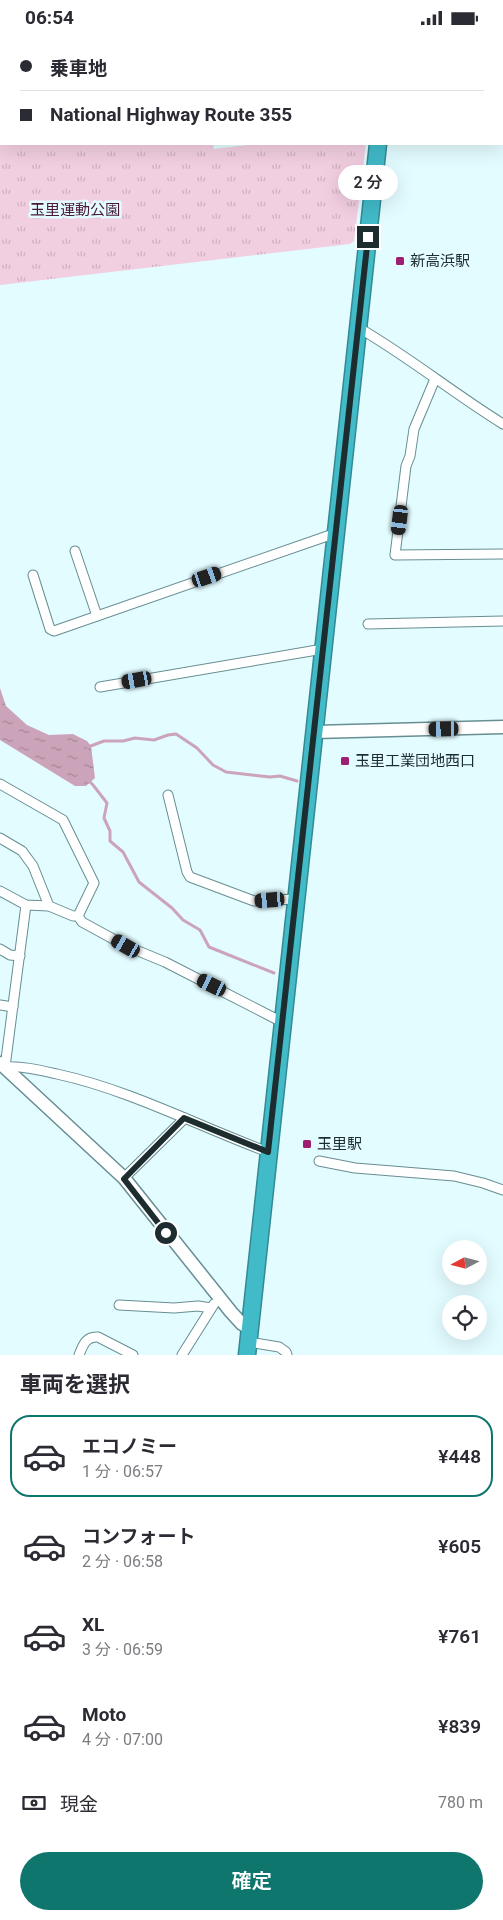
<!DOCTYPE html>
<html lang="ja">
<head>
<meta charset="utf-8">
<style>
  :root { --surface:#fff; --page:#f2f2f3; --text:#2b2b33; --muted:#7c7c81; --line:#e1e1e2; --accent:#0f766e }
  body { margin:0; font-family:Roboto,"Noto Sans JP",sans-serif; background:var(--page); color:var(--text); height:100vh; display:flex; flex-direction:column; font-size:19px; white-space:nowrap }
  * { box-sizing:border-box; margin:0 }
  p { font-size:16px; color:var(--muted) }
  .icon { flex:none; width:28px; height:28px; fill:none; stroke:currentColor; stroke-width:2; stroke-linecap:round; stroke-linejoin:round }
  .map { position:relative; height:1320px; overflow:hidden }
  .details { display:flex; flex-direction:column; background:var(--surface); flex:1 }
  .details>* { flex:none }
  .banner { position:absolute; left:0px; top:0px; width:504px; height:110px; box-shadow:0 5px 20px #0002; display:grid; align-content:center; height:110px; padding:0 20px; background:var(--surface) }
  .needle { width:32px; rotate:263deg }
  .tools { position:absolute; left:442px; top:1205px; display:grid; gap:10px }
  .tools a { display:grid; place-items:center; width:45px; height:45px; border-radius:50%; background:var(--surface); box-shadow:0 5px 20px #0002; font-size:25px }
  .end { position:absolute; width:22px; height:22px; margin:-11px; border:6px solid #1d2d2f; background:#fff; box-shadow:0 0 0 2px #fff }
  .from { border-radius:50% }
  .bubble { position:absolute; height:35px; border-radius:18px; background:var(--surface); box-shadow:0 5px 20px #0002; font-size:16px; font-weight:600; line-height:35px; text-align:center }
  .car { position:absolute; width:15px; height:30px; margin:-15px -8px; border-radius:6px; box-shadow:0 0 4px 1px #0007; background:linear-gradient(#222 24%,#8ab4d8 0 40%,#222 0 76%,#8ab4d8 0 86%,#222 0) }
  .banner b { display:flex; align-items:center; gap:18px; height:48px; font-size:19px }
  .banner b+b { border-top:1px solid var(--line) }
  .banner i { width:12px; height:12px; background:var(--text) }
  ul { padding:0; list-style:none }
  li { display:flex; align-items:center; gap:15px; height:82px; margin:0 10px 8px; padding:0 10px; border:2px solid transparent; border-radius:20px }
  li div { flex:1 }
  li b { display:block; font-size:19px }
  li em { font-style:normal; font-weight:600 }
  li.on { border-color:var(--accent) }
  li>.icon { width:45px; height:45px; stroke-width:1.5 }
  h2 { padding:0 20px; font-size:22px; line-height:60px }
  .pay { display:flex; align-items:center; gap:12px; height:55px; padding:0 20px; font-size:19px }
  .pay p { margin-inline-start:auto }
  .action { display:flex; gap:10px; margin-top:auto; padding:10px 20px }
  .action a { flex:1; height:58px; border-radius:30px; background:var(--accent); color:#fff; font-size:20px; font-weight:600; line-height:58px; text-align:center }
  .status { display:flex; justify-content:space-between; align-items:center; height:35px; padding:0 25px; background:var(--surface); direction:ltr }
  .status svg { height:14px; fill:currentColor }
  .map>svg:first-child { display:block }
</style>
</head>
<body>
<div class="status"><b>06:54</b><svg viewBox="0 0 49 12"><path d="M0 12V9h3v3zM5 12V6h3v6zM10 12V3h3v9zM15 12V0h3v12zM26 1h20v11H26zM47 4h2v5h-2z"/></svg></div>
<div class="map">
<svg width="503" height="1320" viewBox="0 0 503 1320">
  <defs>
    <pattern id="park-tufts" width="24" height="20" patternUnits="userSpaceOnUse" patternTransform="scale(1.25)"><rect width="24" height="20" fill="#f1cee0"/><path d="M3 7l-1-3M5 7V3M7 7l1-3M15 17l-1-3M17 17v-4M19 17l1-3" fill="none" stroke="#ceb1c0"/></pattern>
    <pattern id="water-ripples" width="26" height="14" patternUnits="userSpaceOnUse" patternTransform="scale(1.25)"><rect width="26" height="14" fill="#cca4b9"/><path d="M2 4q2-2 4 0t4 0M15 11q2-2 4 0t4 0" fill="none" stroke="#a58697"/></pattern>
  </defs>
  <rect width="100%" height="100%" fill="#e3fcff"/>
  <path fill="url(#park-tufts)" d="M0,15L1,109H213L214,114L257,109H366L354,206L350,209L0,250Z"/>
  <path fill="url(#water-ripples)" d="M0,653L6,671L27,690L49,700L73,699L87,706L91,711L95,743L86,751H75L0,705Z"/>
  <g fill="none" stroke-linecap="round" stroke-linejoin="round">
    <g stroke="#cca4b9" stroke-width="3">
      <path d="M88,712L104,706H123L135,703L154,705L168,700L176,699L197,713L213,730L226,737L270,742L280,741L297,746"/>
      <path d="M88,745L93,750L107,768L104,783L110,796V806L123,817L139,847L172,873L183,885L200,895L209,912L274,938"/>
    </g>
    <defs>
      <g id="street">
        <path d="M41,0V1"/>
        <path d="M180,0L182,1"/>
        <path d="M219,1L222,0"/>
        <path d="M359,293C409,322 453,358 503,389"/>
        <path d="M435,344L414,394L410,421L406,431L395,520L503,519"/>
        <path d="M75,516L97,581"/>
        <path d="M33,540L50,594L54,596L336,498"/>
        <path d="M368,589L503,586"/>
        <path d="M100,652L323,614"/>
        <path d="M0,749L63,785L94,848L78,881"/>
        <path d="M168,760L187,837L190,842L254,866L296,864"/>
        <path d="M0,803L22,816L33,831L49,871"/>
        <path d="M0,856L26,870L49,871L73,881H78L82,887L126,911L165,927L282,987"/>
        <path d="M26,870L5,1032C23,1031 39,1035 57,1039C130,1055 198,1091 268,1117"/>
        <path d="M0,914L10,920L20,921"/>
        <path d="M0,970L13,972"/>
        <path d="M319,1126L355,1133L454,1141L483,1148L503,1155"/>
        <path d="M124,1143L185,1083"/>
        <path d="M119,1270L174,1273L198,1271L211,1273"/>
        <path d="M249,1307L279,1312L286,1317L287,1320"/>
        <path d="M79,1320C83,1310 86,1301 98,1302L133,1320"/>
        <path d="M182,1320L214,1269"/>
      </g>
      <g id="secondary">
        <path d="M315,697L503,692"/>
        <path d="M0,1028L124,1143L231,1277L242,1289L250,1294"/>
      </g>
      <g id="highway">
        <path d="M389,1V0"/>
        <path d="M247,1320L378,109"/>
      </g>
    </defs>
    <use href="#street" stroke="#678e92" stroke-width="11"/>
    <use href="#secondary" stroke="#678e92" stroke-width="15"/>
    <use href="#highway" stroke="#358993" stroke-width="19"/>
    <use href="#street" stroke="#fff" stroke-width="9"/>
    <use href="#secondary" stroke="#fff" stroke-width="12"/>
    <use href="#highway" stroke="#42bbc9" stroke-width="16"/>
  </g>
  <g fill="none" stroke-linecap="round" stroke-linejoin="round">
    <path stroke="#1d2d2f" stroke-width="6" d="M166,1198L124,1144L184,1083L268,1117L368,202"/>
  </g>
  <g fill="#9e1e72" stroke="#e3fcff" stroke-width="2">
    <rect x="395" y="221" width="10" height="10" rx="2.5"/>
    <rect x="340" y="721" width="10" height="10" rx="2.5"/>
    <rect x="302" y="1104" width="10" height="10" rx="2.5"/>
  </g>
  <g text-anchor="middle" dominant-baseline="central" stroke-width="5" stroke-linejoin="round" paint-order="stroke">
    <g font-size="15" fill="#4a1836" stroke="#e3fcff">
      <text x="75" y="175">玉里運動公園</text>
    </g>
    <g font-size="15" fill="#1d2d2f" stroke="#e3fcff" text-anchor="start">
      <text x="410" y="226">新高浜駅</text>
      <text x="355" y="726">玉里工業団地西口</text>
      <text x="317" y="1109">玉里駅</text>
    </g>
  </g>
</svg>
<div class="tools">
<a><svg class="needle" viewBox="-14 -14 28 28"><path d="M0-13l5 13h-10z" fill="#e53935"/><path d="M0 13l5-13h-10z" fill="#7c7c81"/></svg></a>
<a><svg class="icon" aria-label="locate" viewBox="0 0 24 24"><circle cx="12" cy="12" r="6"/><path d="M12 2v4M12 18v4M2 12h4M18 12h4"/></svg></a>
</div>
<i class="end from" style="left:166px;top:1198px"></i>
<i class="end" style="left:368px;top:202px"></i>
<div class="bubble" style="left:338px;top:130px;width:60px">2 分</div>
<i class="car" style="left:400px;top:485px;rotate:187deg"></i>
<i class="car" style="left:207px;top:542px;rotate:71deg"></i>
<i class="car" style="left:137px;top:645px;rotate:260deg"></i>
<i class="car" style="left:444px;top:694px;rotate:269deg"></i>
<i class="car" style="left:270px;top:865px;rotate:265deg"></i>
<i class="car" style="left:126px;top:911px;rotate:300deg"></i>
<i class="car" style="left:212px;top:950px;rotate:296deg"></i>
<div class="banner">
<b><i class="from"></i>乗車地</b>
<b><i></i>National Highway Route 355</b>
</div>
</div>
<section class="details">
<h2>車両を選択</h2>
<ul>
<li class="on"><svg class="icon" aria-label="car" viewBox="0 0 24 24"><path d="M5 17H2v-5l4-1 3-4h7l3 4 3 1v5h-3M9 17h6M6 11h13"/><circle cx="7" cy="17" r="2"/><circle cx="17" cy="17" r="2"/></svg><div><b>エコノミー</b><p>1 分 · 06:57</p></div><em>¥448</em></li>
<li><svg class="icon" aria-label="car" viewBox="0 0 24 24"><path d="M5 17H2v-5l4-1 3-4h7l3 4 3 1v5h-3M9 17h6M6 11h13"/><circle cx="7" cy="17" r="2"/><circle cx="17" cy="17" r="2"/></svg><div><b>コンフォート</b><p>2 分 · 06:58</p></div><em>¥605</em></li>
<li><svg class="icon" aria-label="car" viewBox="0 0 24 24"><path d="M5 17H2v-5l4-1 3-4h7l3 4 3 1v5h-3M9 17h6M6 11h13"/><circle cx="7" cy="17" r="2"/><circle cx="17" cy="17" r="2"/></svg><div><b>XL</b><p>3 分 · 06:59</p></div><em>¥761</em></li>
<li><svg class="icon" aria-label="car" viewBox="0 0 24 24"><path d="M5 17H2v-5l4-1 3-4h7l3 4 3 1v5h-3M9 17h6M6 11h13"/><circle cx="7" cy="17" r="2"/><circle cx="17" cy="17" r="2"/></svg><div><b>Moto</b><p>4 分 · 07:00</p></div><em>¥839</em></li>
</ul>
<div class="pay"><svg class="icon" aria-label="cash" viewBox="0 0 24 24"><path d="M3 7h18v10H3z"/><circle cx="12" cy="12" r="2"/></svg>現金<p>780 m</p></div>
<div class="action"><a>確定</a></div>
</section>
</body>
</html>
